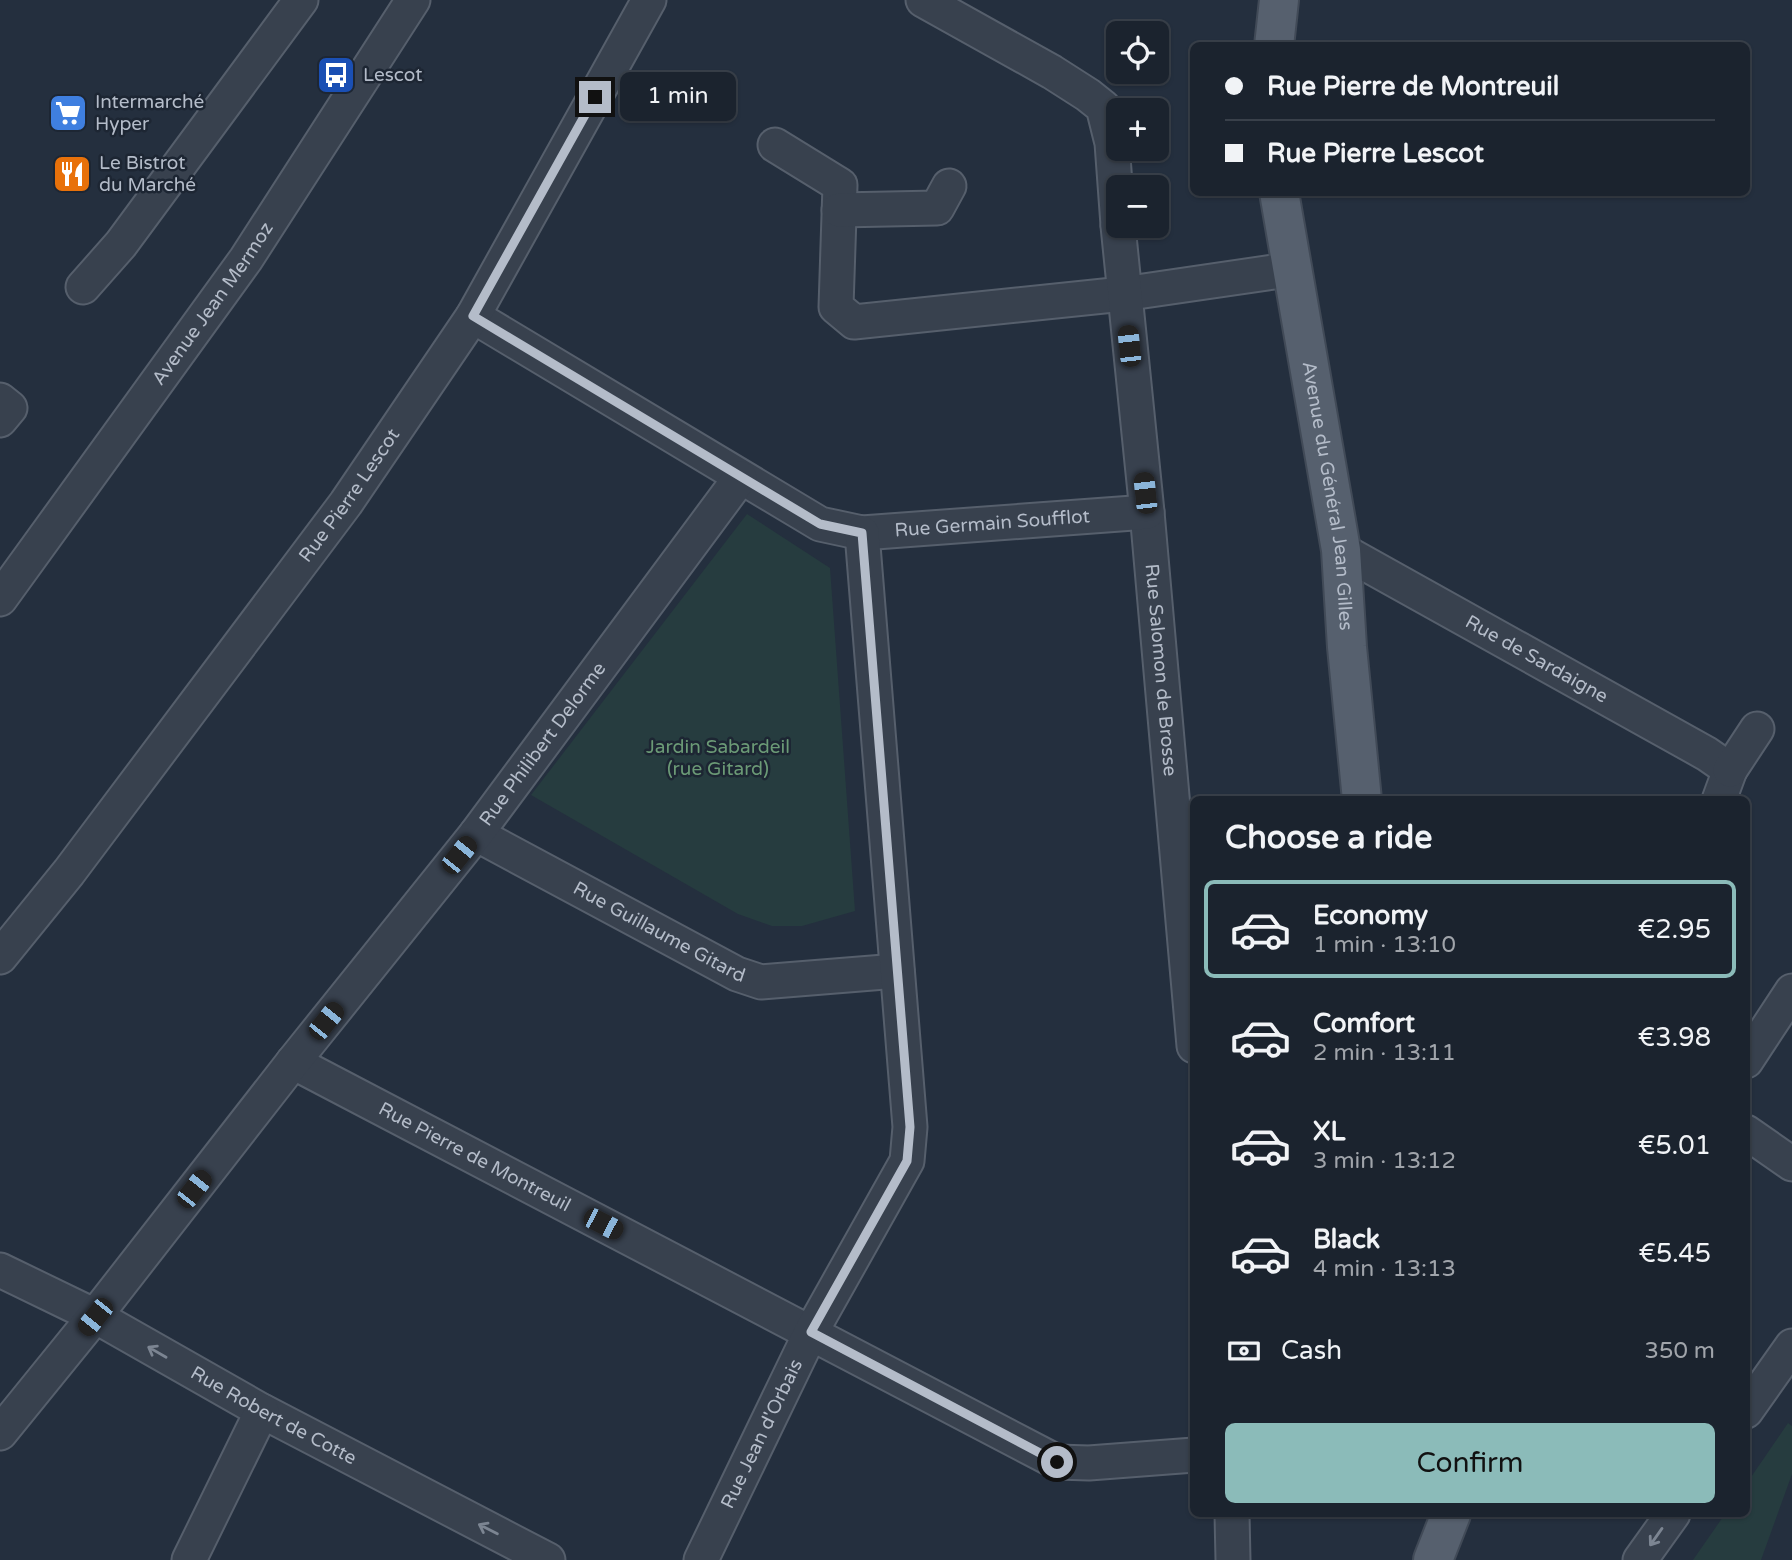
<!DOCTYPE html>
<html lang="en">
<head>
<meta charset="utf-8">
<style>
  :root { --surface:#1b232e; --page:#282f3a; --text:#f1f3f6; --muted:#a0a4aa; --line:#39404a; --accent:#8bbbb9 }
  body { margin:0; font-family:"Varela Round",sans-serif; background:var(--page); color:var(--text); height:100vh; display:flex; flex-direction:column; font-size:26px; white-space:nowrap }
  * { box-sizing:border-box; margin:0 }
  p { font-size:23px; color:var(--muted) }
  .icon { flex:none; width:38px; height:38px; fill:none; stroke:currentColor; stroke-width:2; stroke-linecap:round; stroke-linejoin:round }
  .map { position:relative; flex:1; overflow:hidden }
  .panel { position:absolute; left:1190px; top:796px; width:560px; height:721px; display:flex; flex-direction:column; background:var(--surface); border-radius:10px; box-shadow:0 2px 5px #0004,0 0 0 2px var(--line) }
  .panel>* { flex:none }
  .guide { position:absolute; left:1190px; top:42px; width:560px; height:154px; border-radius:10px; box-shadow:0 2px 5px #0004,0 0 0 2px var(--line); display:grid; align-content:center; height:154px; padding:0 35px; background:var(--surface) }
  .fabs { position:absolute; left:1106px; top:21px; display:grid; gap:14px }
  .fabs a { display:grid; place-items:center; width:63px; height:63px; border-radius:10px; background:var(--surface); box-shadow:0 2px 5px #0004,0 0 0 2px var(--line); font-size:35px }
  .end { position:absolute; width:32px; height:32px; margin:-16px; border:9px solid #b4bcc9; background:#111; box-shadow:0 0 0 4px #111 }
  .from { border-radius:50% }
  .bubble { position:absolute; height:49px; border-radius:10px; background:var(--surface); box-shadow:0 2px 5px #0004,0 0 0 2px var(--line); font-size:23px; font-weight:600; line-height:49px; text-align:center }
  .car { position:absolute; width:21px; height:42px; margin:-21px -10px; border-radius:9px; box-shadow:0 0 5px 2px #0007; background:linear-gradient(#222 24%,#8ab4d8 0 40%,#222 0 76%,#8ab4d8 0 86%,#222 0) }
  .guide b { display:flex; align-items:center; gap:24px; height:66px; font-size:26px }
  .guide b+b { border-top:2px solid var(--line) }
  .guide i { width:18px; height:18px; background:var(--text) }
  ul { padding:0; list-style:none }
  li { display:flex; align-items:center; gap:21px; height:98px; margin:0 14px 10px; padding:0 21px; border:4px solid transparent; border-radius:10px }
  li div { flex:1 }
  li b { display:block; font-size:26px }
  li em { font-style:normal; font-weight:600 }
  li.selected { border-color:var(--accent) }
  li>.icon { width:63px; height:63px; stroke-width:1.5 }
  h2 { padding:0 35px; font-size:32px; line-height:84px }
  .pay { display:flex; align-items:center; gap:18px; height:77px; padding:0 35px; font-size:26px }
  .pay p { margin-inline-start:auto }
  .cta { display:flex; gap:14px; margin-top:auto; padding:14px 35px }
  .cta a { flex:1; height:80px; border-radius:10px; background:var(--accent); color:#111; font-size:28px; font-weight:600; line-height:80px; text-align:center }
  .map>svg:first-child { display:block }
</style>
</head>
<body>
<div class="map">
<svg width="1792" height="1560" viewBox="0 0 1792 1560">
  <rect width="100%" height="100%" fill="#242f3e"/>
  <g fill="#263c3f">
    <path d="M747,514L830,568L855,911L802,926H772L738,914L531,795Z"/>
    <path d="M1788,1423L1792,1426V1474L1761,1560H1693L1725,1514H1746L1747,1483Z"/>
  </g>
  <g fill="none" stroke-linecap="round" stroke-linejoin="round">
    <defs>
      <g id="minor">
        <path d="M923,0L1052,72L1088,95L1103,107L1112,143L1118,225"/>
        <path d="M775,145L840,185L836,307L854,322L1123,294L1294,269"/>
        <path d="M839,210L937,208L949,186"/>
        <path id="s1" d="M1118,226L1147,512L1194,1046"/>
        <path d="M83,287L121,244L301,0"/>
        <path id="s2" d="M473,316L820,524L862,533L1147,512"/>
        <path d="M0,400L10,408L0,420"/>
        <path id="s3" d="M1341,550L1707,754L1730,770L1719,800"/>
        <path id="s4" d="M0,599L246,259L413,0"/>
        <path d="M1730,770L1757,729"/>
        <path id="s5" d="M476,834L737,974L761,982L897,971"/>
        <path id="s6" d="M0,957L69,872L346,503L473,316L649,0"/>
        <path d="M1746,1061L1792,991"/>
        <path id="s7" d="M293,1062L1057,1462L1089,1463L1194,1455"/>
        <path d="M1746,1132L1792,1164"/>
        <path id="s8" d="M0,1270L95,1316L262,1411L548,1560"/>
        <path d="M1746,1411L1792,1346"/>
        <path id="s9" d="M0,1433L95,1316L293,1062L476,834L740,478"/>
        <path d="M1232,1514L1233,1560"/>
        <path d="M189,1560L262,1411"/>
        <path id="s10" d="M701,1560L811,1332L907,1161L910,1127L862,533"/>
        <path d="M1640,1560L1673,1514"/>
      </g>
      <g id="major">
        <path d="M1274,46L1279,0"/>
        <path id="s11" d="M1279,192L1341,550L1347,647L1362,800"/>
        <path d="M1433,1560L1451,1514"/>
      </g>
    </defs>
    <use href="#minor" stroke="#565f6c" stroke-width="37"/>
    <use href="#major" stroke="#414a57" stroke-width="42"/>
    <use href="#minor" stroke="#38414e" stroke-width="33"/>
    <use href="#major" stroke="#56606e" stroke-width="38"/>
  </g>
  <defs><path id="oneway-shaft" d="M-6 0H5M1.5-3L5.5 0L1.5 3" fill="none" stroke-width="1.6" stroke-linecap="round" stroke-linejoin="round" transform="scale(1.75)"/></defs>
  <g stroke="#7c8592">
    <use href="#oneway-shaft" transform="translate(157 1352) rotate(-150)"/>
    <use href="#oneway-shaft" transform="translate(488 1529) rotate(-153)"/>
    <use href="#oneway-shaft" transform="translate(1656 1537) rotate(125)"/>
  </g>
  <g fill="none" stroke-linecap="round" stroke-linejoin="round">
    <path stroke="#b4bcc9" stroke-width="9" d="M595,97L473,316L820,524L862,533L910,1127L907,1161L811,1332L1057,1462"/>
  </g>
  <defs>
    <symbol id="bus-square" viewBox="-11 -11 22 22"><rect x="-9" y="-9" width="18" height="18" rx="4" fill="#1a4fb4" stroke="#1d2633"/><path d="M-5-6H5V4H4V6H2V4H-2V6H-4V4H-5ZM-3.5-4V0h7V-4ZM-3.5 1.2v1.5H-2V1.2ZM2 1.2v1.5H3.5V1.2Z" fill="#fff"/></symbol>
    <symbol id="supermarket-square" viewBox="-11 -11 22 22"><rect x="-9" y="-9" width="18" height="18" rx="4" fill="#3f7fe0" stroke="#1d2633"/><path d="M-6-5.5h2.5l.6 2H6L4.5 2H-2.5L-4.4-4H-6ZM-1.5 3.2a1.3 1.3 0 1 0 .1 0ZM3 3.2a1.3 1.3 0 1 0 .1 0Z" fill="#fff"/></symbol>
    <symbol id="restaurant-square" viewBox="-11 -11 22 22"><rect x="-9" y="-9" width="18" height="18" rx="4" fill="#e8710a" stroke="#1d2633"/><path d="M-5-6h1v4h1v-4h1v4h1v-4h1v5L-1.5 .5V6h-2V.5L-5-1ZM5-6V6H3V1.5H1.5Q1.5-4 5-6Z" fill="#fff"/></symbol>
  </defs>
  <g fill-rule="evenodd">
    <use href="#bus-square" x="314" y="53" width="44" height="44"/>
    <use href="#supermarket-square" x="46" y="91" width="44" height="44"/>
    <use href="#restaurant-square" x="50" y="152" width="44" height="44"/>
  </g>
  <g text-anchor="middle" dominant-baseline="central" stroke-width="5" stroke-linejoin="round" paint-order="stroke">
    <g font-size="19" fill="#b4bcc9" stroke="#1d2633" text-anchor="start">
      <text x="363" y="75">Lescot</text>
      <text x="95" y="102">Intermarché<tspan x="95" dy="22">Hyper</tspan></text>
      <text x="99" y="163">Le Bistrot<tspan x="99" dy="22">du Marché</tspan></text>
    </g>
    <g font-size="19" fill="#b4bcc9" stroke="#1d2633">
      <text stroke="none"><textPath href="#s4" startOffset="364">Avenue Jean Mermoz</textPath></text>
      <text stroke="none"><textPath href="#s6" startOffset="579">Rue Pierre Lescot</textPath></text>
      <text stroke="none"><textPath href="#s11" startOffset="308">Avenue du Général Jean Gilles</textPath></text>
      <text stroke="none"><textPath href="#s2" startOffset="578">Rue Germain Soufflot</textPath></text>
      <text stroke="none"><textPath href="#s3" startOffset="224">Rue de Sardaigne</textPath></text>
      <text stroke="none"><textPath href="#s1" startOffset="446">Rue Salomon de Brosse</textPath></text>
      <text stroke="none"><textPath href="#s9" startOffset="877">Rue Philibert Delorme</textPath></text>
      <text stroke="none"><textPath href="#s5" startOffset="208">Rue Guillaume Gitard</textPath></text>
      <text stroke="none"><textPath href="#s7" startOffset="205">Rue Pierre de Montreuil</textPath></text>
      <text stroke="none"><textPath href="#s8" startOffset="310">Rue Robert de Cotte</textPath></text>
      <text stroke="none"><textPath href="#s10" startOffset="140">Rue Jean d'Orbais</textPath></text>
    </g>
    <g font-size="19" fill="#6b9a76" stroke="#1d2633">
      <text x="718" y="747">Jardin Sabardeil<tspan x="718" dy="22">(rue Gitard)</tspan></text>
    </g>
  </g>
</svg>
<div class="fabs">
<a><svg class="icon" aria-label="locate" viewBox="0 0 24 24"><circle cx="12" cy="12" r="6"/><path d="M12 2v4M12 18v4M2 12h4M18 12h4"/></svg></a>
<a>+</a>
<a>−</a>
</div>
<i class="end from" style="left:1057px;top:1462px"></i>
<i class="end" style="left:595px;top:97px"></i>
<div class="bubble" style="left:620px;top:72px;width:116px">1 min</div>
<i class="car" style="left:1129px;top:346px;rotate:354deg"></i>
<i class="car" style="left:1145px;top:493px;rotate:354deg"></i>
<i class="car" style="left:459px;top:855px;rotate:39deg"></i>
<i class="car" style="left:326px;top:1021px;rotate:39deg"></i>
<i class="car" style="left:194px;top:1189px;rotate:38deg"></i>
<i class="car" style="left:603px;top:1224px;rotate:117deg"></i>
<i class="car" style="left:95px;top:1317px;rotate:219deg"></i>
<div class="guide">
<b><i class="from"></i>Rue Pierre de Montreuil</b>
<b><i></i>Rue Pierre Lescot</b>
</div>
<section class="panel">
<h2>Choose a ride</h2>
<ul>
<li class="selected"><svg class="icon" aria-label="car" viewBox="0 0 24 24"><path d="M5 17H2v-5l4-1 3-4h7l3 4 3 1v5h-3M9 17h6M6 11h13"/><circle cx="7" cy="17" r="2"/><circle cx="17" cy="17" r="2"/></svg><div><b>Economy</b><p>1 min · 13:10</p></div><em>€2.95</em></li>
<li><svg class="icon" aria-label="car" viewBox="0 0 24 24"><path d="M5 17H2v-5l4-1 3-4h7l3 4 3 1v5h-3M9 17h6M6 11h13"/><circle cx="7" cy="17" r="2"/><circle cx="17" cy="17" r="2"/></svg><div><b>Comfort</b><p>2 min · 13:11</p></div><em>€3.98</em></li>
<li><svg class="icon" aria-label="car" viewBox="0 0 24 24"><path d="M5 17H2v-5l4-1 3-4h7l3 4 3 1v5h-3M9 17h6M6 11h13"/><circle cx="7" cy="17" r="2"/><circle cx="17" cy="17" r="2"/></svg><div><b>XL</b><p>3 min · 13:12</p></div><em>€5.01</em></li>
<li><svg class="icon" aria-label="car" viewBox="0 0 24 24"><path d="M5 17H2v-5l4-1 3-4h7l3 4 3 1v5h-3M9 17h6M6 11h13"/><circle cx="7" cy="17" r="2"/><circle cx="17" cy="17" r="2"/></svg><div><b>Black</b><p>4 min · 13:13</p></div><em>€5.45</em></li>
</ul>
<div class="pay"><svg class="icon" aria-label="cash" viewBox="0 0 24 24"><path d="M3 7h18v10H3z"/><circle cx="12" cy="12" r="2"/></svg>Cash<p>350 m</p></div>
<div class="cta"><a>Confirm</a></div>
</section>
</div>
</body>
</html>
